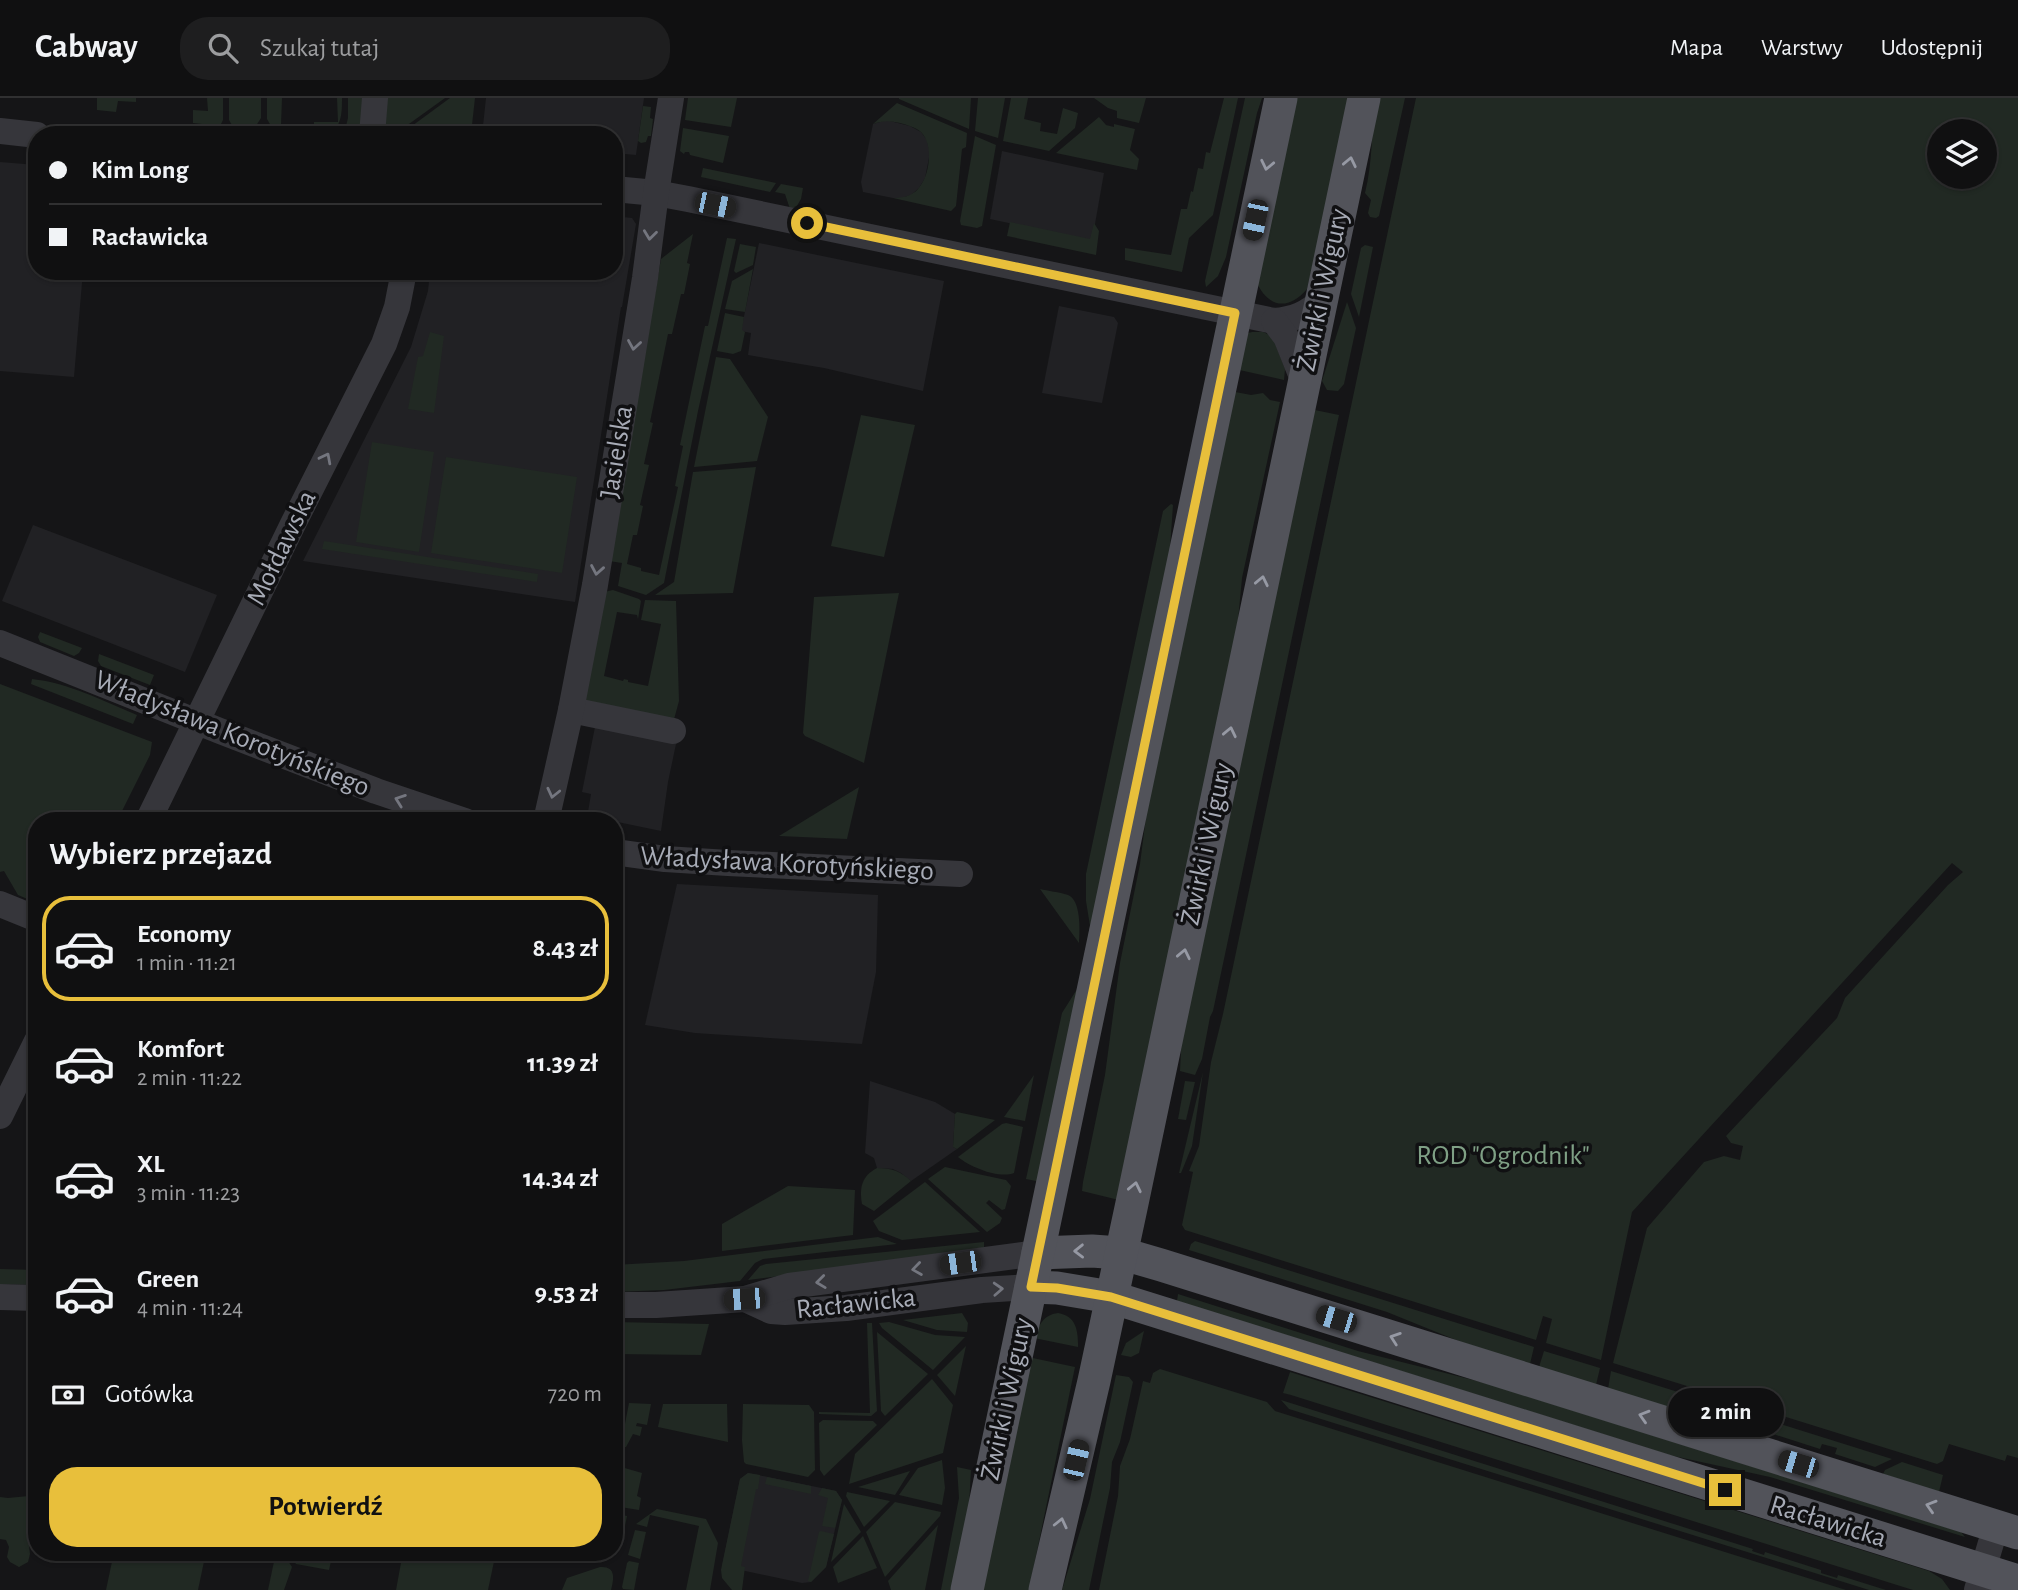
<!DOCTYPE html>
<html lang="pl">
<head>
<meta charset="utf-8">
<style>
  :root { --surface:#101011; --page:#1e1e1f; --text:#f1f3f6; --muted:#9c9d9f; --line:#303031; --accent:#e8bf3b }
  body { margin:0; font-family:"Alegreya Sans",sans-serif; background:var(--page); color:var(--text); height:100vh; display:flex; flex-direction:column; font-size:26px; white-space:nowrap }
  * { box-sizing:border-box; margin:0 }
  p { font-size:23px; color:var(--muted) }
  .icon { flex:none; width:38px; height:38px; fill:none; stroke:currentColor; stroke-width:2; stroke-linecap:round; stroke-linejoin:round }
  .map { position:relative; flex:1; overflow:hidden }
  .side { position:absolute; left:28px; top:714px; width:595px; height:749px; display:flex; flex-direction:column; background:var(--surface); border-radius:28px; box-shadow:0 2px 5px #0004,0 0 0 2px var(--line) }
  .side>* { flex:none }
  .hud { position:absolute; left:28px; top:28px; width:595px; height:154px; border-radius:28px; box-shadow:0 2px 5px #0004,0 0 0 2px var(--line); display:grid; align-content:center; height:154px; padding:0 21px; background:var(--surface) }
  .controls { position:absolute; left:1927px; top:21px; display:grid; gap:14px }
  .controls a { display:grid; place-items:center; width:70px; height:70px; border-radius:50%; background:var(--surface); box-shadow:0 2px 5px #0004,0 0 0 2px var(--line); font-size:35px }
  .end { position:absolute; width:32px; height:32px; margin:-16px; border:9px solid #e8bf3b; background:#111; box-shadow:0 0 0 4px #111 }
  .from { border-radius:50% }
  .bubble { position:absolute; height:49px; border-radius:24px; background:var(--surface); box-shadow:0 2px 5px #0004,0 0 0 2px var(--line); font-size:23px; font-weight:700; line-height:49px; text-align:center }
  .car { position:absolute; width:21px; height:42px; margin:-21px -10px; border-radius:9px; box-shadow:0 0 5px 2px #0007; background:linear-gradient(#222 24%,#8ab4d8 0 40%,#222 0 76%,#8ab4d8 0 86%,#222 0) }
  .hud b { display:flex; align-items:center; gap:24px; height:66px; font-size:26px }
  .hud b+b { border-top:2px solid var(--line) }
  .hud i { width:18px; height:18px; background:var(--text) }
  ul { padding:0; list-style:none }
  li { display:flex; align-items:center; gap:21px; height:105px; margin:0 14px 10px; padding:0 7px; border:4px solid transparent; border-radius:28px }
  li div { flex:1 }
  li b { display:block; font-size:26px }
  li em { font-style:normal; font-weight:700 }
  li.on { border-color:var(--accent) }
  li>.icon { width:63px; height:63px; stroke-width:1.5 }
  h2 { padding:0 21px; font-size:32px; line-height:84px }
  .pay { display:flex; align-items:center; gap:18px; height:77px; padding:0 21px; font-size:26px }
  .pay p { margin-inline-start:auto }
  .cta { display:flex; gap:14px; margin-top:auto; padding:14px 21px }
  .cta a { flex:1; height:80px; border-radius:28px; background:var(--accent); color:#111; font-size:28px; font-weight:700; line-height:80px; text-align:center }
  header { display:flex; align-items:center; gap:42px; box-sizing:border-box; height:98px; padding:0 35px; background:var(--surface); border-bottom:2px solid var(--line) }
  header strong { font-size:33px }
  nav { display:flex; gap:38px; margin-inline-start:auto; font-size:24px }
  .search { width:490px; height:63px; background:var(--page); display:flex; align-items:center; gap:18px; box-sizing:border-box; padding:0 24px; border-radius:28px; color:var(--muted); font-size:26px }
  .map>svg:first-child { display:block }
</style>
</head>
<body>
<header>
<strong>Cabway</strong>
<div class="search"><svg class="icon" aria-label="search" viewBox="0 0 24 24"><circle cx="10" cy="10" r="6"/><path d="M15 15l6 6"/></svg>Szukaj tutaj</div>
<nav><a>Mapa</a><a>Warstwy</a><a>Udostępnij</a></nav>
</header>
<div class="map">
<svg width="2018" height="1492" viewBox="0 0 2018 1492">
  <rect width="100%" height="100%" fill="#151517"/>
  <g fill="#212124">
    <path d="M486,0H644L636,57L614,55V37H482Z"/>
    <path d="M886,22L910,28L921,34L927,42L930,55L925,80L919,90L911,97L902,100H893L863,94L861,84L873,26Z"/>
    <path d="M1002,53L1104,75L1092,143L990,121Z"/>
    <path d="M0,64L37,67V173H83L74,279L0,273Z"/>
    <path d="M614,118L632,120L636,126L622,209H621L575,504L303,463L411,249L428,193L430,173H614Z"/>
    <path d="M759,145L944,183L923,293L824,270L748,257L751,235L741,233Z"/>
    <path d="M1059,208L1114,219L1118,225L1102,305L1042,295Z"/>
    <path d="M33,427L217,497L185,574L2,503Z"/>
    <path d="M599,609L680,627L668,684L661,733L608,722H607V717L588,714L591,696L582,694Z"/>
    <path d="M677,786L878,797L876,874L862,946L695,935L645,927Z"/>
    <path d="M870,983L935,1004L955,1016L953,1049L957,1051L911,1083L901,1075L893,1071L877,1070L874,1060L865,1055Z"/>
    <path d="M748,1375L836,1393L842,1402L826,1469L811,1484L802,1485L722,1468L740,1381Z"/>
  </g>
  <g fill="#212923" fill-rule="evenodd">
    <path d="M97,0H136V4L118,3L116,14L97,12Z"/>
    <path d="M207,0H223V22L220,28L193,25V12L208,13Z"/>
    <path d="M229,0H261V20L254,31L233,29L229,22Z"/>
    <path d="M267,0H282L281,27H302V31L295,35L274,33L267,21Z"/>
    <path d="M337,0H342C342,14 342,27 330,37L314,34V24H338Z"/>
    <path d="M348,0H370L367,37L344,36L348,20Z"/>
    <path d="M382,0H445L395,36L379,37Z"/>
    <path d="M450,0H475L472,27L455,37L401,36Z"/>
    <path d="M688,0H737L731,29L685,22Z"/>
    <path d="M899,0H971L969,31L899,1Z"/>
    <path d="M978,0H1005L998,40L975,33Z"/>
    <path d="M1011,0H1028L1024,21L1041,25L1040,33L1057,36L1063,10L1078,15L1075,30L1049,53L1003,43Z"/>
    <path d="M1094,0H1146L1139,25L1117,20V13L1108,10Z"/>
    <path d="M1224,0H1238L1213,117L1189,140L1182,174L1125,162V150L1171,157L1181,111H1187L1191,93L1193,94L1198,70L1203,71L1206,54L1210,55Z"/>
    <path d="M1245,0H1262L1257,15L1226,159L1218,178L1206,189L1205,183L1212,152Z"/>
    <path d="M1293,0H1352L1307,191C1288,213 1268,210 1256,183Z"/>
    <path d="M1376,0H1405L1379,118L1376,120L1370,119L1368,115L1371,102L1365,95C1373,64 1371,32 1376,0Z"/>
    <path d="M1416,0H2018V1360L2007,1357L2005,1363L1949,1346L1943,1363L1937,1366L1613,1265L1647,1130L1704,1064L1724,1058L1740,1062L1743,1048L1731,1045L1726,1038L1837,920L1845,900L1948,787L1963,774L1952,765L1632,1114L1601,1262L1546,1245L1552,1221L1543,1218L1536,1242L1185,1132L1182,1127L1193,1074L1189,1073L1199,1048L1211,964L1223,916ZM1984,33V79H1939V33Z"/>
    <path d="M897,5L967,35L966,49L962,51L956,108L951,113L893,100C902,100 912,98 918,91C930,78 934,47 921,34C915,29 907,27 900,25C890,23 884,22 873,26Z"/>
    <path d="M643,8L651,9L650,20L653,21L651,38H648L646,44L641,45L638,43Z"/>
    <path d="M1099,19L1106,27L1114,29V26L1135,31L1130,52L1139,61L1137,72L1056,55Z"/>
    <path d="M683,30L729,38L723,65L690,57L689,54H685L684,56L680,53Z"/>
    <path d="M975,38L996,47L982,128L977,130L961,127L960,123Z"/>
    <path d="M703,70L776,85L770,94L701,79Z"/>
    <path d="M781,86L803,90L801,101L795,111H790L785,96L775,94Z"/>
    <path d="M1010,124L1090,141L1094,125L1099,133L1096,157L1007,138Z"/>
    <path d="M693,136L687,165L690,166L684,196H681L672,236H668L650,324L653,325L644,366L649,367L640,407L643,408L637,437H633L627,466L641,470V473L659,477L678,389L675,388L683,348L680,347L705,228H708L727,140L736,141L698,313L664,485L646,497L618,488L622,465L609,463L661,161Z"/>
    <path d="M740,146L756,149L753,167L736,175L734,173Z"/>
    <path d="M1365,147L1373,149L1359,219L1351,196L1361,150Z"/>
    <path d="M753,171L745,214L725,211L732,183Z"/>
    <path d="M1347,204L1356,230L1344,286L1338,293L1327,292L1322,283Z"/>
    <path d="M725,215L744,219L742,232L745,234L741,253L733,256L717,253Z"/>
    <path d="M430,234L444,238L434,315L408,311L418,259L423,258Z"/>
    <path d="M1252,234H1263L1272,238L1285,271L1284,282L1235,271L1248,235Z"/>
    <path d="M716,259L730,261L768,319L757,363L694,369Z"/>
    <path d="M1230,293L1251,297L1263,295L1270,302L1280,304L1242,480L1236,543L1119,1102L1082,1093L1083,1084L1105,977L1120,865L1140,766L1152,672Z"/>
    <path d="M1310,311L1339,317L1213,913L1210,919L1202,961L1195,977L1180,973L1182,931Z"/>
    <path d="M861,317L915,327L884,459L831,448Z"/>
    <path d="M372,344L434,354L419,454L356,444Z"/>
    <path d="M446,359L577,379L562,475L431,455Z"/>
    <path d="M756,369L733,495L655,497L674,484L693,374Z"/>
    <path d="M1171,406L1173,407L1168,479L1041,1084L1026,1081L1062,915L1079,888L1090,828L1086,803V776L1163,413Z"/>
    <path d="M324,443L538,476L537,484L322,451Z"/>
    <path d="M613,492L639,501L641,503L638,521L637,517L617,514L604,578L623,583L624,581L628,582V584L648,588L661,526L641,522L645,502L676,503L679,603L673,625L583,606L604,494Z"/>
    <path d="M899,495L864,665L805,638L803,635L814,499Z"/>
    <path d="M40,534L82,550L79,555L74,558L40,544L38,539Z"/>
    <path d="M99,556L154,577L150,587L101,568L98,563Z"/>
    <path d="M32,581C69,585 103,603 137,617L133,626L31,586Z"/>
    <path d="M0,586L152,644L150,657L117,723H37V805L18,797L4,773L0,774Z"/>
    <path d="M859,689L847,741L779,738Z"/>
    <path d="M1040,791C1048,793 1059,794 1068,797C1081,802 1080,832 1079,845Z"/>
    <path d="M1203,974L1192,1048L1181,1075H1179Z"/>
    <path d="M1034,977L1025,1023L1004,1019Z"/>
    <path d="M1185,983L1195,984L1186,1022L1178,1021Z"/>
    <path d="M957,1014L995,1022L957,1051L953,1049L955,1016Z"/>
    <path d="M1006,1025L1023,1029L1014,1075C999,1081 970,1069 958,1059L1002,1026Z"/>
    <path d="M945,1069L1006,1082L1011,1088L1005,1111L1002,1112L989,1102L986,1105L1002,1120L1000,1125L987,1134L928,1081Z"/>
    <path d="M877,1070C892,1070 900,1073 911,1083L874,1113L862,1106C859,1089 862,1078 877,1070Z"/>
    <path d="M925,1084L980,1134L902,1142L879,1133L873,1123Z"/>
    <path d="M788,1088L855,1092L853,1137L722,1153V1126Z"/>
    <path d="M878,1139L897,1146L763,1161L755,1165L740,1183L664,1192L614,1194V1167L684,1163Z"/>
    <path d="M1195,1143L1534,1249L1530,1266L1461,1244L1387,1214L1189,1152L1191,1146Z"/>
    <path d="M984,1144V1152L748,1182L760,1168L766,1166Z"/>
    <path d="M0,1171L37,1172V1187L0,1186Z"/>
    <path d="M1178,1196L1358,1253L1485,1285L1961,1434L1965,1439L1770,1379L1669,1357L1177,1203Z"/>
    <path d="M962,1215L968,1225L967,1234L937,1232L903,1222Z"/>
    <path d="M1058,1215C1076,1218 1078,1232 1078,1249L1034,1240C1039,1227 1043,1217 1058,1215Z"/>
    <path d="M614,1224L709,1226L701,1257L614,1256Z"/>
    <path d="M889,1224L935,1237L965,1239L933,1272L882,1230L879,1225Z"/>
    <path d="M867,1225H872L877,1313L871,1318L819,1316V1314L870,1315Z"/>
    <path d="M1144,1233L1139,1255L1131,1259L1121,1257L1126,1245Z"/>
    <path d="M877,1234L928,1276L885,1318L881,1313Z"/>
    <path d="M966,1248L955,1298L937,1277Z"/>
    <path d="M1544,1253L1600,1270L1596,1287L1539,1269Z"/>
    <path d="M1028,1259L1075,1269L1029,1492H979Z"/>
    <path d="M1160,1271L1267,1304L1275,1313L1846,1492H1099L1118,1398L1120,1368L1130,1341L1143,1283L1150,1285L1153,1275Z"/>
    <path d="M1611,1273L1761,1320L1763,1324L1760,1338L1608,1291Z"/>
    <path d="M1290,1274L1929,1473L1942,1481L1950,1492H1913L1291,1297L1283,1295Z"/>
    <path d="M1116,1277L1129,1279L1133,1284L1120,1344L1112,1364L1110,1390L1089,1492H1062L1090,1401Z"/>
    <path d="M932,1281L953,1307L943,1355L849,1386L855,1356Z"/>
    <path d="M1281,1302L1753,1451L1752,1453L1764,1457L1765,1454L1821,1472V1475L1837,1480L1838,1477L1886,1492H1869L1289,1311Z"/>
    <path d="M629,1305L651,1306L647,1327L637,1325L636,1328L642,1329L640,1338L633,1336L626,1349L614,1351V1335L623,1336Z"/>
    <path d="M663,1306H727L728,1344L658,1329Z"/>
    <path d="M743,1306L809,1307L814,1314L815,1372L808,1379L746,1366L744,1364L742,1342Z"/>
    <path d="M823,1322L873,1323L877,1327L824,1378L820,1372L819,1325Z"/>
    <path d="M1774,1324L1892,1361L1875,1369L1835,1356L1837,1350L1822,1346L1820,1351L1770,1335L1768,1328Z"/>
    <path d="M942,1362L945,1390L942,1407L899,1397L918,1370Z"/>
    <path d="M1902,1364L1943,1377L1939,1394L1883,1376L1885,1372Z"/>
    <path d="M614,1367L642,1375L637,1398L641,1400L639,1412L614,1408Z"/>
    <path d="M957,1369L971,1372L968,1426L955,1492H941L959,1400Z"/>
    <path d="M910,1373L895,1397L858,1389Z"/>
    <path d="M748,1375L760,1377L758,1391H756L741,1468L745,1469L742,1492H732L722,1480L721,1472L740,1381Z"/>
    <path d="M767,1379L811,1388V1396L765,1386Z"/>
    <path d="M822,1390L836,1393L842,1402L835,1430L822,1428L828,1400L818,1397Z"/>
    <path d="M847,1394L890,1403L864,1429L846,1398Z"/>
    <path d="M29,1398L37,1399V1451L29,1448L30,1456L28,1464L19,1469L10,1464L7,1459L9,1449L6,1442L0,1441V1399L8,1400Z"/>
    <path d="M895,1404L941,1414L940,1418L885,1479L866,1434Z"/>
    <path d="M844,1406L861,1434L831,1464Z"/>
    <path d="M657,1411L706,1421L718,1445L710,1492H686L699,1428L650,1417L647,1429L636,1426Z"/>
    <path d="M614,1415L627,1418L621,1448L619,1451L614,1454Z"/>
    <path d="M938,1427L925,1492H891L888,1483Z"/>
    <path d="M635,1432L646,1434L640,1461L628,1457Z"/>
    <path d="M821,1433L834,1436L826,1469L811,1484L808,1483L819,1434Z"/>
    <path d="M863,1438L877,1470L838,1485L833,1469Z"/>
    <path d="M114,1454H206L198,1492H106Z"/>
    <path d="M276,1454H282L292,1469L284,1492H268Z"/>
    <path d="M288,1454H333L329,1472L296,1466Z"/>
    <path d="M403,1454H496L488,1492H396Z"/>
    <path d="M629,1463L639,1465L634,1492L623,1491L622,1489L627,1465Z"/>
    <path d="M600,1469C616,1468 614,1480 611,1492H562L567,1480Z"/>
  </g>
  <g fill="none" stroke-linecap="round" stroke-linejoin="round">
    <g stroke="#36363b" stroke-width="26">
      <path d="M0,33L37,37"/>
      <path d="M372,37L375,0"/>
      <path d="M614,91L656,95L688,101L1274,223C1294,221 1307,216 1321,203"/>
      <path d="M1274,223L1286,239L1304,284"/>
      <path d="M0,545L220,633L376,693L465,723"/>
      <path d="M571,612L673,633"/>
      <path d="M148,723L293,426L384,246L397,209L404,173"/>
      <path d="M546,723L571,612L595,487L645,180L656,95L671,0"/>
      <path d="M614,754L665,761L728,765L960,776"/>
      <path d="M0,806L37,821"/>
      <path d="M0,1018L37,943"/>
      <path d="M0,1199L37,1200"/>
      <path d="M745,1201L771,1213L785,1214L846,1210L982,1192L1031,1189"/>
      <path d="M614,1207H656L745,1201L789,1188L1038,1155"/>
      <path d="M1977,1492L1996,1428"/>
    </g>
    <g stroke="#52535a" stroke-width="33">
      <path d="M1038,1155L1092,1153L1120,1155L1161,1167L2018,1435"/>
      <path d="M1031,1189L1057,1190L1111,1199L2018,1483"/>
      <path d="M967,1492L1281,0"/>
      <path d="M1045,1492L1094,1283L1131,1110L1364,0"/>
    </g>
  </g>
  <defs><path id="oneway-chevron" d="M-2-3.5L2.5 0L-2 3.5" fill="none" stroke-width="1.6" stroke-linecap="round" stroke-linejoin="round" transform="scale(1.75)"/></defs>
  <g stroke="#9699a4">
    <use href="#oneway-chevron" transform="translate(1350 64) rotate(-78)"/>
    <use href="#oneway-chevron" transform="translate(1267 67) rotate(102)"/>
    <use href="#oneway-chevron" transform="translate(1262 483) rotate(-78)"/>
    <use href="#oneway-chevron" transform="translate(1230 634) rotate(-78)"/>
    <use href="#oneway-chevron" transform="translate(1184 856) rotate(-78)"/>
    <use href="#oneway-chevron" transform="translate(1135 1089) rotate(-78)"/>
    <use href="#oneway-chevron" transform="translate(1079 1153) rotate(179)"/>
    <use href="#oneway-chevron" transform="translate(1395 1240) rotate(-161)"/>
    <use href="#oneway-chevron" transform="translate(1644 1318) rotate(-163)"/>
    <use href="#oneway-chevron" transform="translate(1931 1408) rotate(-163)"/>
    <use href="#oneway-chevron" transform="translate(1061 1425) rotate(-77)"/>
  </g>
  <g stroke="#74767f">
    <use href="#oneway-chevron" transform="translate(650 137) rotate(97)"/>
    <use href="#oneway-chevron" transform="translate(634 247) rotate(99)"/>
    <use href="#oneway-chevron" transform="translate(326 360) rotate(-63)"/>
    <use href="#oneway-chevron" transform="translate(597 472) rotate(100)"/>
    <use href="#oneway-chevron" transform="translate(553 695) rotate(103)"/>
    <use href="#oneway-chevron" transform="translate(400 702) rotate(-160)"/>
    <use href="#oneway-chevron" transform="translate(917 1171) rotate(172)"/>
    <use href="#oneway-chevron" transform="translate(821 1184) rotate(173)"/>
    <use href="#oneway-chevron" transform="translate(998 1191) rotate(-3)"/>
  </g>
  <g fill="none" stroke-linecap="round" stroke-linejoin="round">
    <path stroke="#e8bf3b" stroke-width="9" d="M807,125L1235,215L1031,1189L1057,1190L1111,1199L1725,1392"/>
  </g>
  <g text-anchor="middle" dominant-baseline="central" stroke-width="7" stroke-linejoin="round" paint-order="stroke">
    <g font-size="28" fill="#a7abb6" stroke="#101012">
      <text transform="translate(1323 192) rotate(-78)">Żwirki i Wigury</text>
      <text transform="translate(617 354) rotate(-81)">Jasielska</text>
      <text transform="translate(282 450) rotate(-64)">Mołdawska</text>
      <text transform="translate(232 636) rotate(22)">Władysława Korotyńskiego</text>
      <text transform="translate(1207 746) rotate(-78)">Żwirki i Wigury</text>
      <text transform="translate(787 766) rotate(3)">Władysława Korotyńskiego</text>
      <text transform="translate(856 1206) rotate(-6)">Racławicka</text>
      <text transform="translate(1007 1301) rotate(-78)">Żwirki i Wigury</text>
      <text transform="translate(1828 1424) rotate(17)">Racławicka</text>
    </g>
    <g font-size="28" fill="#7fa085" stroke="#101012">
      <text x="1503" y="1058">ROD "Ogrodnik"</text>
    </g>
  </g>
</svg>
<div class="controls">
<a><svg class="icon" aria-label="layers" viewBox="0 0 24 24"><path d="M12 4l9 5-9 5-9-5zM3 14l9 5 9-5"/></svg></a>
</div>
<i class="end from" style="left:807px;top:125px"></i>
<i class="end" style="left:1725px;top:1392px"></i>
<div class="bubble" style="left:1668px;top:1290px;width:116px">2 min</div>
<i class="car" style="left:715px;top:107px;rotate:102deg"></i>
<i class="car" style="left:1255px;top:122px;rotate:192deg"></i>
<i class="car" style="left:960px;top:1165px;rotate:262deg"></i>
<i class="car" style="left:744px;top:1201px;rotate:266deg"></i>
<i class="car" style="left:1336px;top:1221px;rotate:287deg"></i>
<i class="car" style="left:1076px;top:1362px;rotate:13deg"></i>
<i class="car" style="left:1798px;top:1366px;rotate:287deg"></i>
<div class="hud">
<b><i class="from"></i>Kim Long</b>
<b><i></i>Racławicka</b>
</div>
<section class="side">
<h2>Wybierz przejazd</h2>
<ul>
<li class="on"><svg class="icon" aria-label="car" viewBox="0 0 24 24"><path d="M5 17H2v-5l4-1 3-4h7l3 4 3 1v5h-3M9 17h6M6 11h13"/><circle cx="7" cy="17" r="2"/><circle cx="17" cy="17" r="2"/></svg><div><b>Economy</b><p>1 min · 11:21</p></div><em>8.43 zł</em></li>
<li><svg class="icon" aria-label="car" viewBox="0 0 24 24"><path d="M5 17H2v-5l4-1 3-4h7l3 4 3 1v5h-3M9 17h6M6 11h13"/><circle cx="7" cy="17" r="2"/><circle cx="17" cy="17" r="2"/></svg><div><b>Komfort</b><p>2 min · 11:22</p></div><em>11.39 zł</em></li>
<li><svg class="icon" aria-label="car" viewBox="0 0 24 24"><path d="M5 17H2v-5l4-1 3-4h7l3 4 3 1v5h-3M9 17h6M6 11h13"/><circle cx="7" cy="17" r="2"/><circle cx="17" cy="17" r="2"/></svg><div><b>XL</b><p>3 min · 11:23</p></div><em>14.34 zł</em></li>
<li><svg class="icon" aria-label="car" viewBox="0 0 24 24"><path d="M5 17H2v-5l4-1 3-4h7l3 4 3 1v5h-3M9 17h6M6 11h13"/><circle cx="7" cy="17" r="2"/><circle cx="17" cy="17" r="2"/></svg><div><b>Green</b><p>4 min · 11:24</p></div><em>9.53 zł</em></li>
</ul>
<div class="pay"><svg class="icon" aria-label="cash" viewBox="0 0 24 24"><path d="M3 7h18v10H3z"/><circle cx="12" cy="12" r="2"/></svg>Gotówka<p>720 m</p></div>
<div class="cta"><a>Potwierdź</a></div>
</section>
</div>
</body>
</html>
